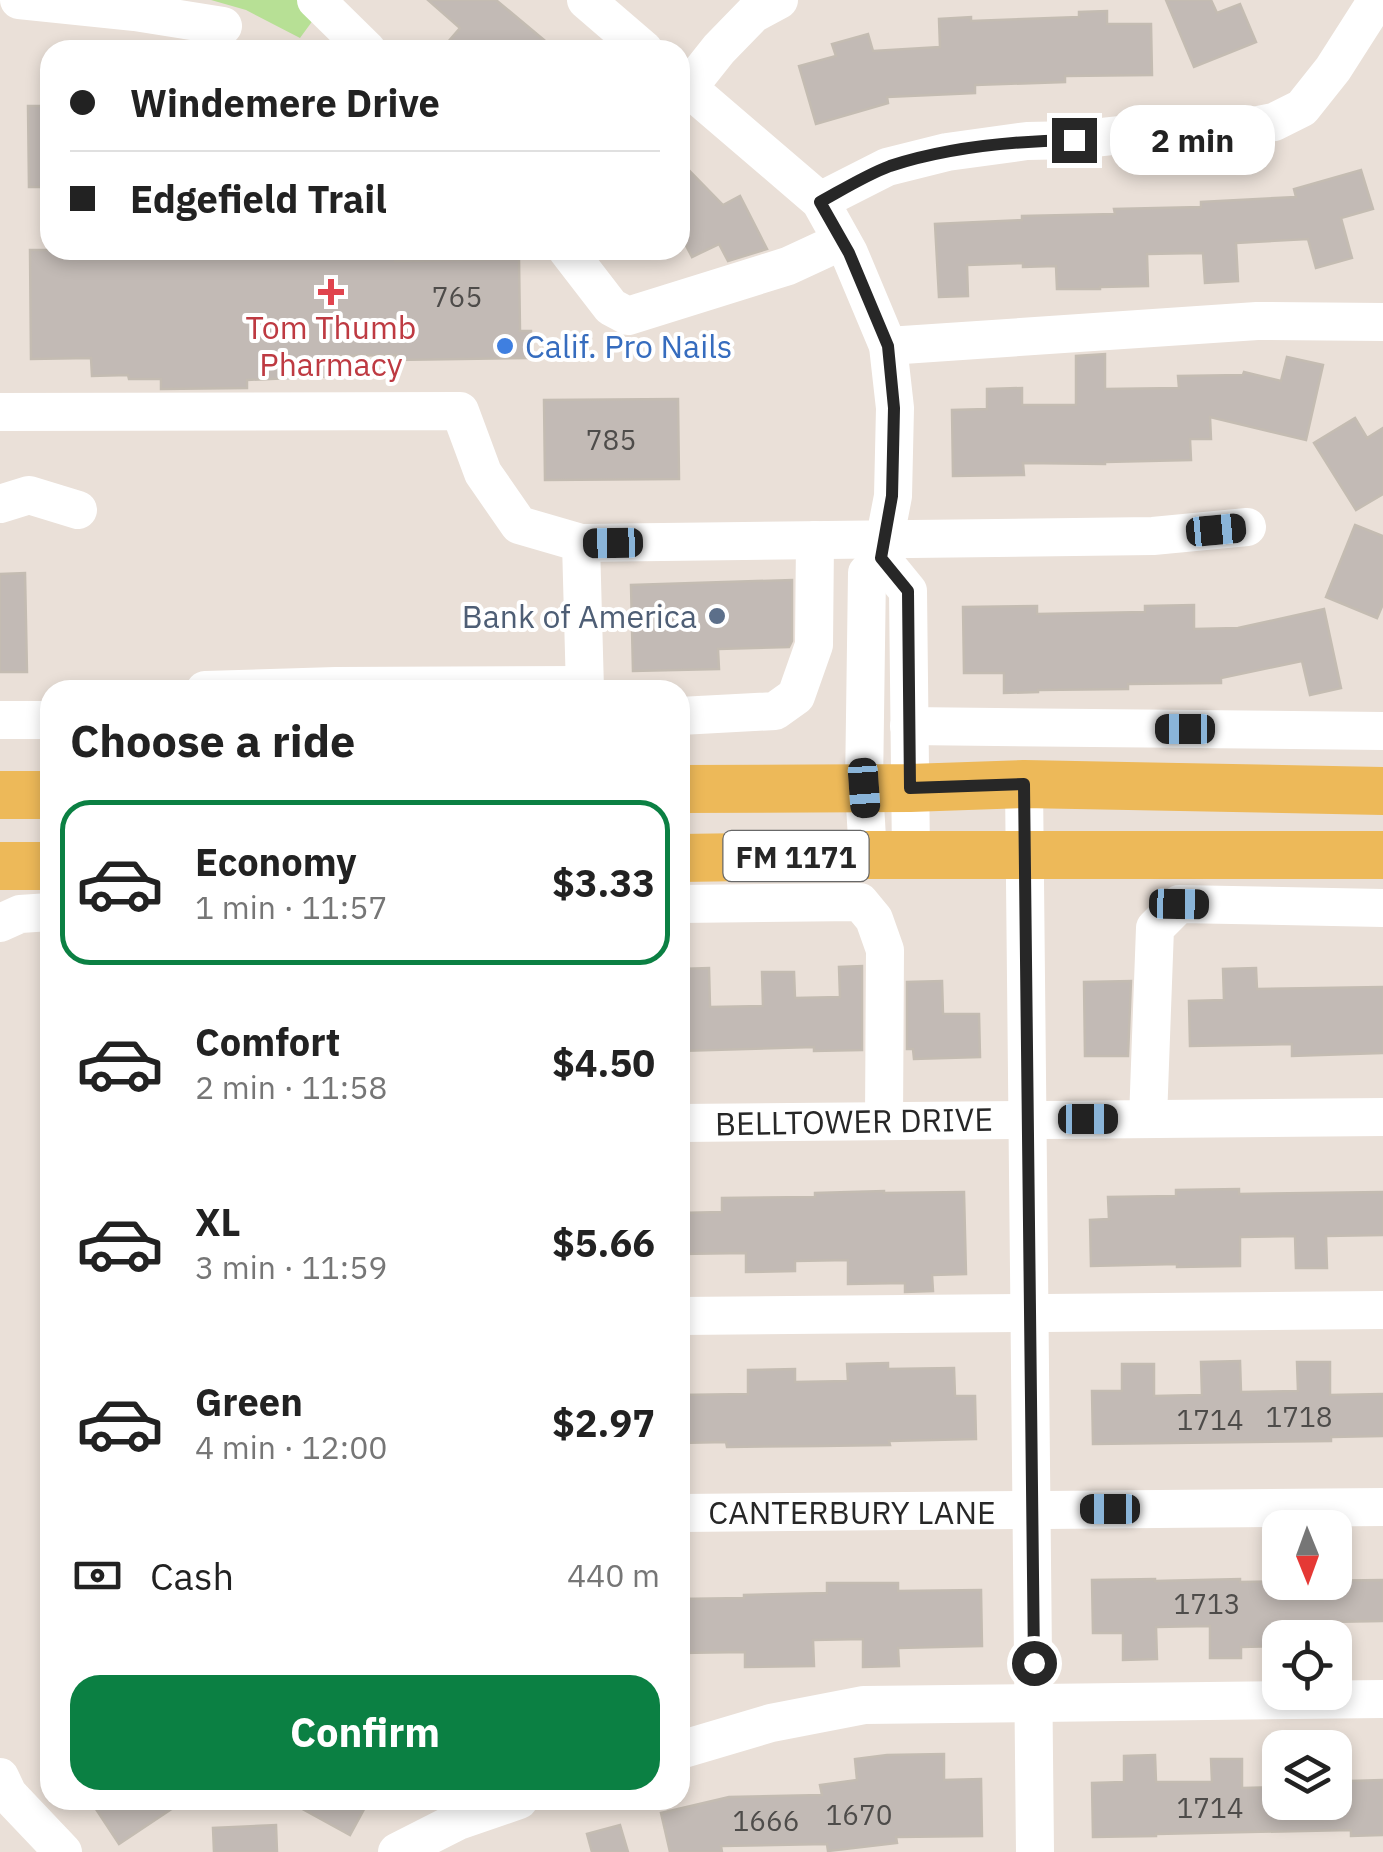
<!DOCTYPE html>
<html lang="en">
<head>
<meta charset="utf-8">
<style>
  :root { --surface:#fff; --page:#f2f2f2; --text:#222; --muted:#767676; --line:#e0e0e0; --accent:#0b8043 }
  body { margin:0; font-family:"IBM Plex Sans",sans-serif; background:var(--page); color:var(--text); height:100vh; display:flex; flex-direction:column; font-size:38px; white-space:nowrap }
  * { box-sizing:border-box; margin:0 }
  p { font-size:32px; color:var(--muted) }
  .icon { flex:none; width:55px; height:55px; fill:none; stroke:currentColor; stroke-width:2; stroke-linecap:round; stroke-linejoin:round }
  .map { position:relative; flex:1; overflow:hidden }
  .sheet { position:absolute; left:40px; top:680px; width:650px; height:1130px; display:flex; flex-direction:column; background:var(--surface); border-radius:30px; box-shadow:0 5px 15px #0003 }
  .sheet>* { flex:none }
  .top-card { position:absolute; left:40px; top:40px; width:650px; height:220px; border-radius:30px; box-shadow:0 5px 15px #0003; display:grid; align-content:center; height:220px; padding:0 30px; background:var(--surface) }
  .needle { width:65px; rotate:179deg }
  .buttons { position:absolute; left:1262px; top:1510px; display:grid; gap:20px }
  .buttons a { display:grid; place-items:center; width:90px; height:90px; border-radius:20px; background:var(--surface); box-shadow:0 5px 15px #0003; font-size:50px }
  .end { position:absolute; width:45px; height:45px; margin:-22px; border:12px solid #272727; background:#fff; box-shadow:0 0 0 5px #fff }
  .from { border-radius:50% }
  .bubble { position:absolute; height:70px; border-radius:30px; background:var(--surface); box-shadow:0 5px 15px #0003; font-size:32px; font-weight:800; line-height:70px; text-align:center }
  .car { position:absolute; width:30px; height:60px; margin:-30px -15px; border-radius:12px; box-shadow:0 0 8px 2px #0007; background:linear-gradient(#222 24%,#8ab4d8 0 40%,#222 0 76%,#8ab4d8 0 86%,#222 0) }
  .top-card b { display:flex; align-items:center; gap:35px; height:95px; font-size:38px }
  .top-card b+b { border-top:2px solid var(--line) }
  .top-card i { width:25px; height:25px; background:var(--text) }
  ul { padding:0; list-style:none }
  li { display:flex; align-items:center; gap:30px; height:165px; margin:0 20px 15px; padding:0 10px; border:5px solid transparent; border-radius:30px }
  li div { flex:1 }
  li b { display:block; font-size:38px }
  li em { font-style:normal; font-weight:800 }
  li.on { border-color:var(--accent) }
  li>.icon { width:90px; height:90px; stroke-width:1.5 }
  h2 { padding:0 30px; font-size:45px; line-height:120px }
  .pay { display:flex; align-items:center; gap:25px; height:110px; padding:0 30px; font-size:38px }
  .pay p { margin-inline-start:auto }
  .button { display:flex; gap:20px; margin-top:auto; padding:20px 30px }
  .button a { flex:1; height:115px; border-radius:30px; background:var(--accent); color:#fff; font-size:40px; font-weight:800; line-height:115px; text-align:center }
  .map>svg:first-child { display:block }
</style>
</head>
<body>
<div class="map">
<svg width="1383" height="1852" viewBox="0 0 1383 1852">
  <rect width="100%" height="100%" fill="#eae0d8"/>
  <path fill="#b7e095" d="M211,0H308L319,12L300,38L246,10Z"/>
  <g fill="#c2bab5" stroke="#c4bcb2" stroke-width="2.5">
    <path d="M428,0H496L556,50H441L460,28Z"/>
    <path d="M1166,0H1211L1217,13L1240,4L1256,42L1194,67Z"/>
    <path d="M1107,11V24H1151L1152,75L1065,76V82L975,85V93L887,97L888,103L816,124L799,66L836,56L832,44L868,34L873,51L940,47L939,19L971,17V21L1079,17V12Z"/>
    <path d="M28,106H50V187H29Z"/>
    <path d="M680,161L723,205L740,196L767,249L728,261L719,244L692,257L680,234Z"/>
    <path d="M1361,170L1373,209L1341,218L1352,258L1316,268L1308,239L1236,243L1238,281L1205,283L1203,253L1147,254L1148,286L1100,287V289H1057L1056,266L1023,267V263L967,265L968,296L939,297L935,224L1022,220V216L1115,214L1114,209L1201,207V202L1296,197L1294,189Z"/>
    <path d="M30,250H394L395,261L519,259L520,331H531L532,358L396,360V355L335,356V376L247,380V388L161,389V379H129L128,375L92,376L91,358L31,359Z"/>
    <path d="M1105,354V389L1179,388L1178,376L1243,375L1244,372L1281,381L1287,357L1323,365L1306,440L1210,417L1211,439H1190L1191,460L1105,462V464L1023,463L1024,475L953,476L952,410L987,409V389L1022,388V405H1076V356Z"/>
    <path d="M678,399L679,479L545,480L544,400Z"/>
    <path d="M1355,418L1367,438L1383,428V494L1356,510L1314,443Z"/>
    <path d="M1355,525L1383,536V604L1377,618L1326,597Z"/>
    <path d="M25,573L27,672H0V574Z"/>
    <path d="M792,580V641L789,647L718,649L719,669L633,671L631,585Z"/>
    <path d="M1194,605V629L1238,628L1324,609L1341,688L1310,695L1302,661L1221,678V683L1128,684V689L1038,690V692L1004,693V673H964L963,607L1037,606V614L1145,612V606Z"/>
    <path d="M862,966V1050L814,1051V1047L680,1051V969L709,968L710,1007L763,1006L762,972H794L795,998L840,997L839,967Z"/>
    <path d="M1256,968L1257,989L1383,987V1053L1292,1056V1044L1190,1046L1189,1001L1224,1000L1223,969Z"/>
    <path d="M942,981L943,1014H979L980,1057L914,1059L913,1049H907V982Z"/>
    <path d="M1131,981L1128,1056H1085L1084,982Z"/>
    <path d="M1239,1189V1194L1383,1192V1235L1326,1236L1327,1268H1296L1295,1236L1240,1237V1266L1177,1267V1264L1091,1266L1090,1220L1109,1219L1108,1197L1176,1196V1190Z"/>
    <path d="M884,1191V1193L964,1192L966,1274L932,1275L933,1291L905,1292V1283L848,1284V1260L795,1261V1271L746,1272V1253L680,1254V1213L722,1212V1198L815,1197V1193Z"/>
    <path d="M1240,1361L1241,1392L1298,1391L1297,1362H1330V1395L1383,1394V1436L1331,1437V1441L1093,1444L1092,1391H1122V1364H1154V1396L1202,1395L1201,1362Z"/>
    <path d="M888,1363V1369L954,1368L955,1396H975L976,1439L889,1441L890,1445L820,1446L727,1447L726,1442L680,1443V1395L748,1394V1370L795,1369V1382L848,1381L847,1364Z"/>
    <path d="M1155,1579V1581L1240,1579V1582L1383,1580V1621L1327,1622V1638H1280V1646L1241,1647V1658H1210V1626L1156,1627L1157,1659L1123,1660V1633H1093L1092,1580Z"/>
    <path d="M827,1583H898V1591L981,1590L982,1646L898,1648L899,1666L863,1667V1639L813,1640L814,1666L745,1667V1652L680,1653V1599L744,1598V1595L827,1593Z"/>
    <path d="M944,1754V1780L981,1779L982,1836L896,1837L897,1843L828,1851L827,1844L721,1846L722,1852H670L661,1813L729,1797L822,1795L820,1785L857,1780L855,1759L887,1755Z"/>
    <path d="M1155,1755L1156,1782H1212L1211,1759H1242V1788L1280,1787V1802H1351L1350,1781L1383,1780V1835L1351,1836V1830L1156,1834V1836L1093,1837L1092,1783L1124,1782V1756Z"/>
    <path d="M90,1800H185L119,1844Z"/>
    <path d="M286,1800H369L350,1835Z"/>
    <path d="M276,1825L277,1852H214L213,1828Z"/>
    <path d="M620,1825L628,1852H592L587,1834Z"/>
  </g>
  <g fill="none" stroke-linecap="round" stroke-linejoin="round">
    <g stroke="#fff" stroke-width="38">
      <path d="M19,0L135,12L223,26"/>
      <path d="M316,0L367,50"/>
      <path d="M586,0L644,50"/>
      <path d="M680,81L820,201L849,253L888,346L895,408L893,496L881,558L867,573L864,788L868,855"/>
      <path d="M688,88L719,49L753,14L779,0"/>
      <path d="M820,201L887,167L947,152L1027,141L1075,140L1130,134L1222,132L1274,122L1302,108L1333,69L1377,0"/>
      <path d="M567,250L611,307L628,316L788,266L842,241"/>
      <path d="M888,346L1257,321L1383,322"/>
      <path d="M0,412L460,411L483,473L519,525L581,543L585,690"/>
      <path d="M0,504L29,495L78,510"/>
      <path d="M581,543L1153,536L1247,527"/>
      <path d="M881,558L908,591L911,856"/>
      <path d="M205,690L336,686L585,685"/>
      <path d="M680,716L775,711L796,696L814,645L815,540"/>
      <path d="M0,720H50"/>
      <path d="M909,726L1383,731"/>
      <path d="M1024,784L1035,1852"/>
      <path d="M680,904L860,902L874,919L885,950L884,1121"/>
      <path d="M0,923L20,914L50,912"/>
      <path d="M1148,1119L1155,928L1179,904L1383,908"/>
      <path d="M680,1123L1383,1117"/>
      <path d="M680,1316L1383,1310"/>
      <path d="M680,1513L1383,1507"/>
      <path d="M680,1750L771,1723L864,1705L1383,1699"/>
      <path d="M0,1777L8,1794L63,1852"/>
      <path d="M397,1852L458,1821L519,1800"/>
    </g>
    <g stroke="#edb959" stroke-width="48">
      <path d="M680,789L910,788L1024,784L1383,791"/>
      <path d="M0,795H50"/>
      <path d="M680,858L868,855H1383"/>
      <path d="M0,866H50"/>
    </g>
  </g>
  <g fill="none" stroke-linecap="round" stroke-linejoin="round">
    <path stroke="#272727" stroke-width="12" d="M1034,1663L1024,784L910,788L908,591L881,558L892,496L894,408L888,346L849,253L820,202C842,190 866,175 890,166C948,147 1013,141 1074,140"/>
  </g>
  <path fill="#e0444e" stroke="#fff" stroke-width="4" d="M326 277h10v10h10v10h-10v10h-10v-10h-10v-10h10z"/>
  <circle fill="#3f7fe0" stroke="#fff" stroke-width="4" cx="505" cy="346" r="10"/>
  <circle fill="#5c6f8a" stroke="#fff" stroke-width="4" cx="717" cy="616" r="10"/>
  <g text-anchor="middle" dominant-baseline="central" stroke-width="8" stroke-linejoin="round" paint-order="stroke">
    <g font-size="28" fill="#4e4c4a">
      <text x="457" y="296">765</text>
      <text x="611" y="439">785</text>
      <text x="1299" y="1416">1718</text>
      <text x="1210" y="1419">1714</text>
      <text x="1207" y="1603">1713</text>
      <text x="1210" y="1807">1714</text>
      <text x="859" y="1814">1670</text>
      <text x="766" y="1820">1666</text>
    </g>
    <rect fill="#fff" stroke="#686868" stroke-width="2.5" x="723.5" y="831" width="145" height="50" rx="8"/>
    <g font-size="30" font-weight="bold" fill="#272727">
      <text x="796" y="856">FM 1171</text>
    </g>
    <g font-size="32" fill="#be3a42" stroke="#fff">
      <text x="331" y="327">Tom Thumb<tspan x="331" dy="37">Pharmacy</tspan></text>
    </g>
    <g font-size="32" fill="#366cbe" stroke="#fff" text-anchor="start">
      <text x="525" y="346">Calif. Pro Nails</text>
    </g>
    <g font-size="32" fill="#4e5e75" stroke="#fff" text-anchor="end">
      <text x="697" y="616">Bank of America</text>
    </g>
    <g font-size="32" fill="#272727" stroke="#fff">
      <text transform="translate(854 1121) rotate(-1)">BELLTOWER DRIVE</text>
      <text x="852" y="1512">CANTERBURY LANE</text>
    </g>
  </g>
</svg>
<div class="buttons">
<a><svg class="needle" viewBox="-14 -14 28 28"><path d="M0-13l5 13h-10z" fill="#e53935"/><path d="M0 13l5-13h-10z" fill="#767676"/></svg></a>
<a><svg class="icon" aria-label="locate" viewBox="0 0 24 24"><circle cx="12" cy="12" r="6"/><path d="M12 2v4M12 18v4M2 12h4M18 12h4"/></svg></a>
<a><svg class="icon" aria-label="layers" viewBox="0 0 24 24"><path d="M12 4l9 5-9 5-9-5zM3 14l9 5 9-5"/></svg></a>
</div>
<i class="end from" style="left:1034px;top:1663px"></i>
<i class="end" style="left:1074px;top:140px"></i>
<div class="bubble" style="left:1110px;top:105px;width:165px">2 min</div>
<i class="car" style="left:1216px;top:530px;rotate:85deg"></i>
<i class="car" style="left:613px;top:543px;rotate:269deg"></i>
<i class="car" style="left:1185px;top:729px;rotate:270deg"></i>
<i class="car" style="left:864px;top:788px;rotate:176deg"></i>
<i class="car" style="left:1179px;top:904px;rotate:91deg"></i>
<i class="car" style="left:1088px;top:1119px;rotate:90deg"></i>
<i class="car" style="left:1110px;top:1509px;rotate:270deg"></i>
<div class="top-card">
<b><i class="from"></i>Windemere Drive</b>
<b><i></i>Edgefield Trail</b>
</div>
<section class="sheet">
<h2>Choose a ride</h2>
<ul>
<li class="on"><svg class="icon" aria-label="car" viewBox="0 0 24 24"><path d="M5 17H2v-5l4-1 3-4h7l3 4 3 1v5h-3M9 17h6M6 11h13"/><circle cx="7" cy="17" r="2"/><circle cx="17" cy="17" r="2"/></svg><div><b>Economy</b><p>1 min · 11:57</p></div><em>$3.33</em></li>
<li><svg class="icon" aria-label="car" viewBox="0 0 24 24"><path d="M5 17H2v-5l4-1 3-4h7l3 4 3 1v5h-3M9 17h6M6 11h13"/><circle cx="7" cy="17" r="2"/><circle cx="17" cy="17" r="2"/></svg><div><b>Comfort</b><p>2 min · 11:58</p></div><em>$4.50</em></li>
<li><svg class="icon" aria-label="car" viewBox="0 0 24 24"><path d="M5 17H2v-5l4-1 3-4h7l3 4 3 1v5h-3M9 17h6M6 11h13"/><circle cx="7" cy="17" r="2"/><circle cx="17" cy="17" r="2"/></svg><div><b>XL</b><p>3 min · 11:59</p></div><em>$5.66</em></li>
<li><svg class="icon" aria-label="car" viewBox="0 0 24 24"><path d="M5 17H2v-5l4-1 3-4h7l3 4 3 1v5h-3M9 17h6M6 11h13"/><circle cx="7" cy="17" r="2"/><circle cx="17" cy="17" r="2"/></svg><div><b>Green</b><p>4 min · 12:00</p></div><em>$2.97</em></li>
</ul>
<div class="pay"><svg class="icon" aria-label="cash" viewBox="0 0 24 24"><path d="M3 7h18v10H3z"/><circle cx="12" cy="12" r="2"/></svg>Cash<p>440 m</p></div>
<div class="button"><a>Confirm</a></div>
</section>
</div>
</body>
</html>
